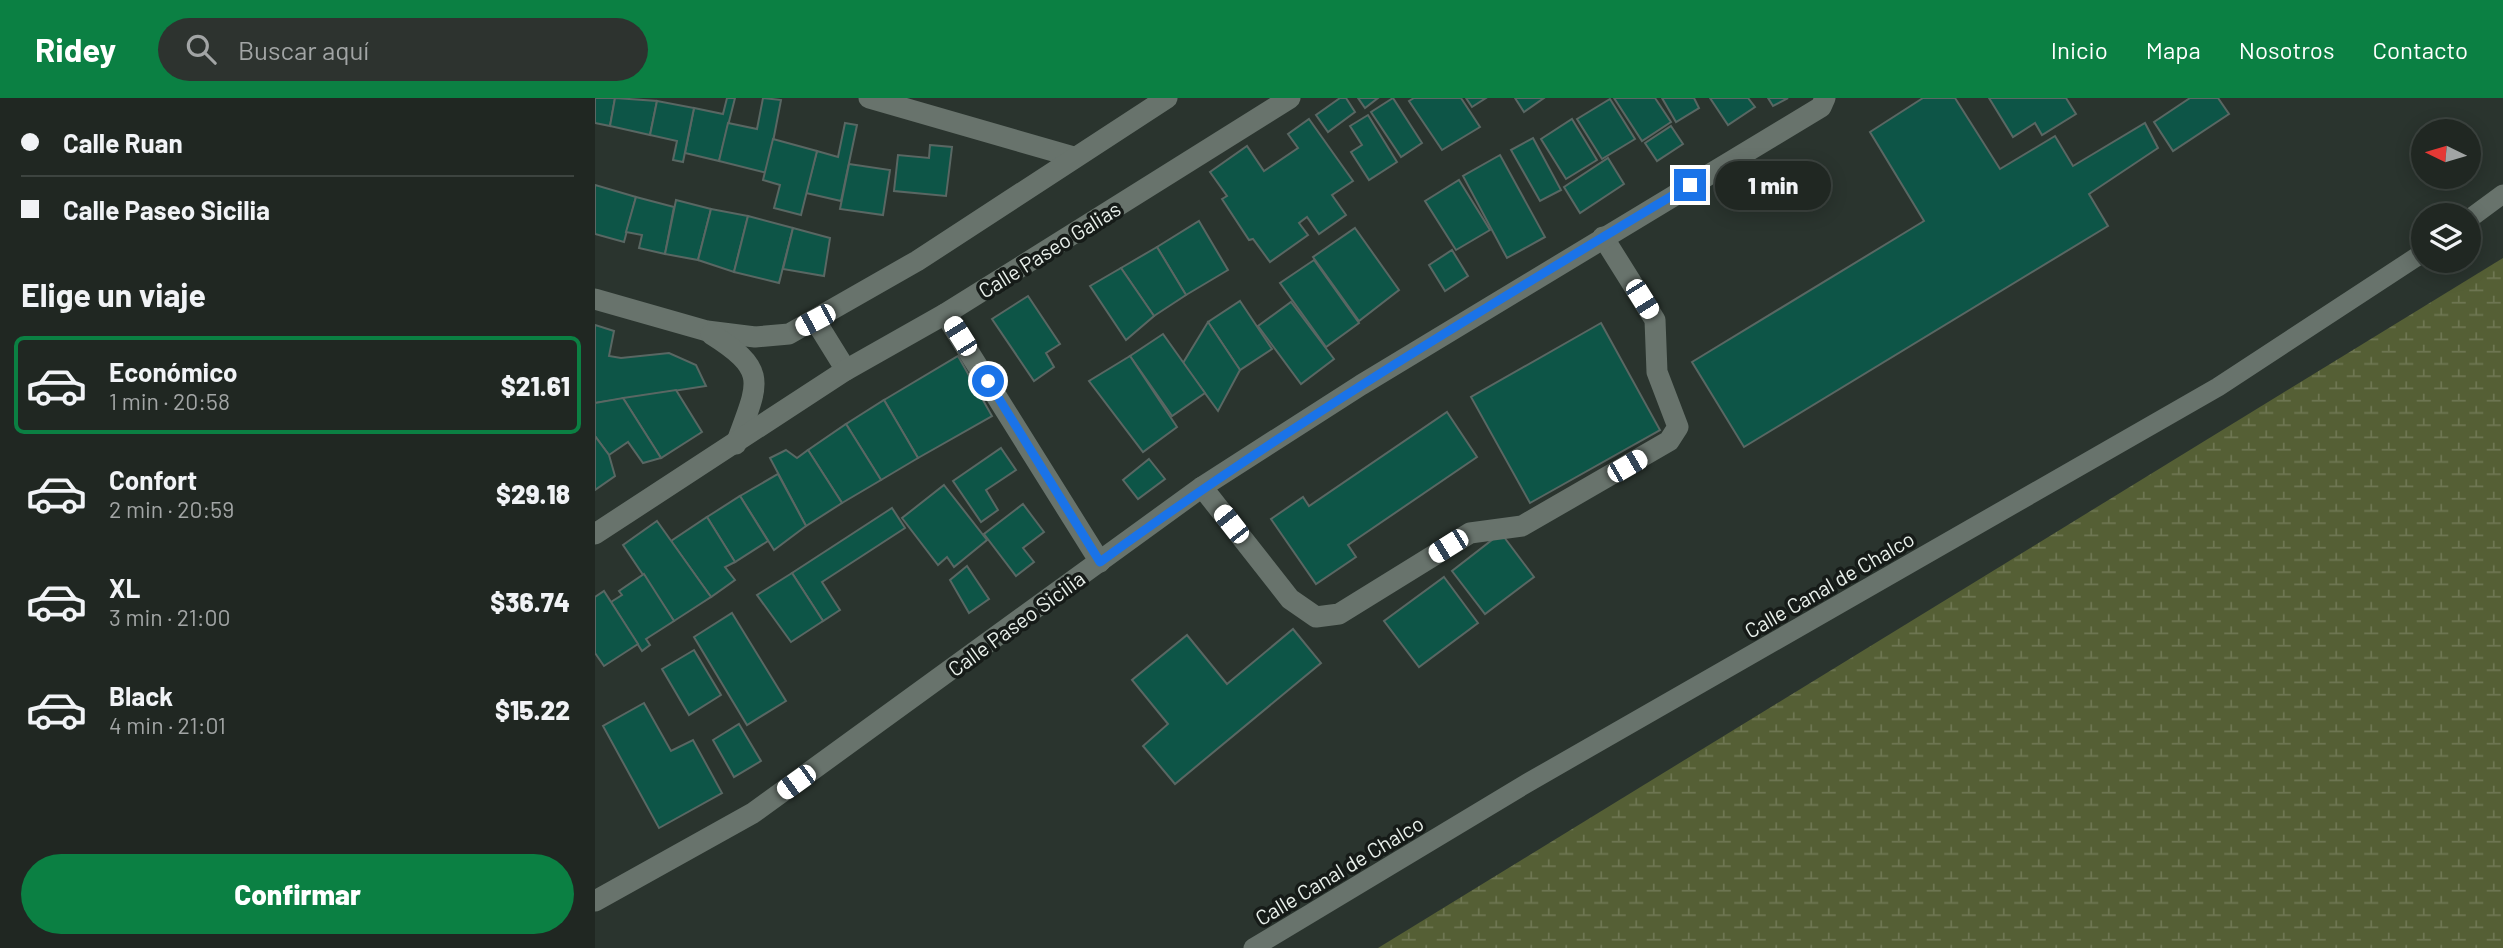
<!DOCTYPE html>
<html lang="es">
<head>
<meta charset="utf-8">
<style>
  :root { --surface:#202722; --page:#2d332f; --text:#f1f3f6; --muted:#a2a5a5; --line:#3d4440; --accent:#0b8043 }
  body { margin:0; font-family:Barlow,sans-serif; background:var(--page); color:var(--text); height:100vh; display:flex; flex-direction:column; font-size:26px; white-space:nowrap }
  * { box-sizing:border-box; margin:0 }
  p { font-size:23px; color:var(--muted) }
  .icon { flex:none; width:38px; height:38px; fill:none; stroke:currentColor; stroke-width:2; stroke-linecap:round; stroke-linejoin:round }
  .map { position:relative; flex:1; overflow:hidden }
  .panel { display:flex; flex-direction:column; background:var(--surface); width:595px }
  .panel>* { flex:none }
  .banner { display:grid; align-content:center; height:154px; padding:0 21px; background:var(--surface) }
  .needle { width:46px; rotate:275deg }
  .tools { position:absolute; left:1816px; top:21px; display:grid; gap:14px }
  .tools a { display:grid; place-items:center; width:70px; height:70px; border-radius:50%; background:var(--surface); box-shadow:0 4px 18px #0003,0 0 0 2px var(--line); font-size:35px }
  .end { position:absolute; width:32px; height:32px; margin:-16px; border:9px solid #1a73e8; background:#fff; box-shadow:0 0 0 4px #fff }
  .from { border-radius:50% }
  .bubble { position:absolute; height:49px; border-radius:24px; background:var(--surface); box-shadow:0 4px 18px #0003,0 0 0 2px var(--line); font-size:23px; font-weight:800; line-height:49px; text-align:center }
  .car { position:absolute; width:21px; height:42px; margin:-21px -10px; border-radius:9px; box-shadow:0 0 5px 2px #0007; background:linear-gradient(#fff 24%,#345 0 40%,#fff 0 76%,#345 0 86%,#fff 0) }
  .banner b { display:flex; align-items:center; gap:24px; height:66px; font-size:26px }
  .banner b+b { border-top:2px solid var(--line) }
  .banner i { width:18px; height:18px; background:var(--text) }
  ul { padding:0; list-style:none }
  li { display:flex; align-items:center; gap:21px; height:98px; margin:0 14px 10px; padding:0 7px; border:4px solid transparent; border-radius:10px }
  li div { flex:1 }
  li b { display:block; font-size:26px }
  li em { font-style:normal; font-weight:800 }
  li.current { border-color:var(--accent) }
  li>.icon { width:63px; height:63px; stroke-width:1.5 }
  h2 { padding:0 21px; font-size:32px; line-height:84px }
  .button { display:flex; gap:14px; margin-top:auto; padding:14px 21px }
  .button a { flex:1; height:80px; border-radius:42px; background:var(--accent); color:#fff; font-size:28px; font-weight:800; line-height:80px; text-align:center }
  header { display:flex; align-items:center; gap:42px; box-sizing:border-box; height:98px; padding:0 35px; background:var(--accent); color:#fff }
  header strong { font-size:33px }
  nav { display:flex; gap:38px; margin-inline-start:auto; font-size:24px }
  .search { width:490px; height:63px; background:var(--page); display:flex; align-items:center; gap:18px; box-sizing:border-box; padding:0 24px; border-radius:38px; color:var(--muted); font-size:26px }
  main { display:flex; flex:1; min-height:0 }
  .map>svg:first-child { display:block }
</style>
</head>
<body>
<header>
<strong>Ridey</strong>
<div class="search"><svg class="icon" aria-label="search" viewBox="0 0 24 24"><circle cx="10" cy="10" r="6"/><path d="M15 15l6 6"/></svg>Buscar aquí</div>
<nav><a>Inicio</a><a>Mapa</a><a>Nosotros</a><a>Contacto</a></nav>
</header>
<main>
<section class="panel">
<div class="banner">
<b><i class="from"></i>Calle Ruan</b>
<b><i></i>Calle Paseo Sicilia</b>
</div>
<h2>Elige un viaje</h2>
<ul>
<li class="current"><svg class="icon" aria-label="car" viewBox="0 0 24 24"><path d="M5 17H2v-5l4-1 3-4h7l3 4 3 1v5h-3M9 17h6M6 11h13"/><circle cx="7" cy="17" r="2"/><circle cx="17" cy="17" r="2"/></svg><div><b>Económico</b><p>1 min · 20:58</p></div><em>$21.61</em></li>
<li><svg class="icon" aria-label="car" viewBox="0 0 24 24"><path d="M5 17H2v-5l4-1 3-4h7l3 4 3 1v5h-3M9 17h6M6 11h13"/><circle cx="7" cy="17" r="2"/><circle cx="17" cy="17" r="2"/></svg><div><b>Confort</b><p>2 min · 20:59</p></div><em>$29.18</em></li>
<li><svg class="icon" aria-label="car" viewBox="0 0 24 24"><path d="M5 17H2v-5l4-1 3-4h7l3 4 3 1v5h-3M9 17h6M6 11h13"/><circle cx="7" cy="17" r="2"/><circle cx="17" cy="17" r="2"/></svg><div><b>XL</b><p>3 min · 21:00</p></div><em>$36.74</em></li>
<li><svg class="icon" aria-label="car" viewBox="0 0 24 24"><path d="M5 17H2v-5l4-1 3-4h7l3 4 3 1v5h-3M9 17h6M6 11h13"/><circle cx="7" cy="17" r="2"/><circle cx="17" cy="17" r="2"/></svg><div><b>Black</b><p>4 min · 21:01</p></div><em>$15.22</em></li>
</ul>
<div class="button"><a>Confirmar</a></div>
</section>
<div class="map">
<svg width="1908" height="850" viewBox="0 0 1908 850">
  <defs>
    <pattern id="wetland-marsh" width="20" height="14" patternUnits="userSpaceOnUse" patternTransform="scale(1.75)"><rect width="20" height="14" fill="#555f35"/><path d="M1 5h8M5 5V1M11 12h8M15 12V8" fill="none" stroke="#6e7652"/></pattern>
  </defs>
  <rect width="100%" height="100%" fill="#2a342e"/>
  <path fill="url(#wetland-marsh)" d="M1908,160V850H783Z"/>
  <g fill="#0d5547" stroke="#596763" stroke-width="2">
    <path d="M0,0H20L15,28L0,25Z"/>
    <path d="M20,0L62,3L55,37L15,28Z"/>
    <path d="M132,0H140L124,63L90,55L99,10L128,16Z"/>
    <path d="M168,0L186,2L172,75L124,63L133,25L162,31Z"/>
    <path d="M745,0H751L760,14L733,34L721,17Z"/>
    <path d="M763,0H783L770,10Z"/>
    <path d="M798,0L827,45L806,59L776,14Z"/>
    <path d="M819,0H866L885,29L847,52L814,3Z"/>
    <path d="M871,0H891L877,9Z"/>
    <path d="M920,0H949L929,14Z"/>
    <path d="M1019,0H1060L1076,24L1047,43Z"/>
    <path d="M1067,0H1099L1104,10L1081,24Z"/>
    <path d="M1115,0H1153L1160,9L1133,27Z"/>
    <path d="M1173,0H1193L1178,8Z"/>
    <path d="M1328,0H1360L1405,71L1460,38L1478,68L1550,25L1563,50L1494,96L1513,128L1149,349L1097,264L1329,123L1275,34Z"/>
    <path d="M1394,0H1471L1481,16L1447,37L1440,25L1418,39Z"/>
    <path d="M1595,0H1623L1634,16L1578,53L1559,24Z"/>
    <path d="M1015,1L1040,41L1007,61L982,21Z"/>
    <path d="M62,3L99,10L88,64L78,62L82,43L55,37Z"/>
    <path d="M773,17L802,64L774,82L756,54L767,47L755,28Z"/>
    <path d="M714,21L758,83L737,97L751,117L724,136L712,119L704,125L713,137L675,164L658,141L654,142L627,101L632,98L615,74L652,48L669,73L703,50L693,36Z"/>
    <path d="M977,21L1002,62L971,81L946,41Z"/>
    <path d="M250,25L262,27L246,103L211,95L222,53L243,59Z"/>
    <path d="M1076,28L1088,46L1062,63L1050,45Z"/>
    <path d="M938,40L966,92L945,103L916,52Z"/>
    <path d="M178,41L222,53L206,117L179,110L185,87L168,82Z"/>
    <path d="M335,47L357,49L351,98L299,93L303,57L334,60Z"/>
    <path d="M905,57L950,139L912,160L868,78Z"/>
    <path d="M1013,60L1029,86L985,115L969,89Z"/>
    <path d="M254,66L295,72L288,117L245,111Z"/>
    <path d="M864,82L895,132L861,152L830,103Z"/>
    <path d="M0,87L41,99L29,144L0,136Z"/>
    <path d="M41,99L79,109L70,156L44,150L47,137L31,134Z"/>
    <path d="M81,102L116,111L103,162L70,156Z"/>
    <path d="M116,111L153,118L139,174L103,162Z"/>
    <path d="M153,118L198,130L184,185L139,174Z"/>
    <path d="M604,123L633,172L591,197L562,149Z"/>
    <path d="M198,130L235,140L229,178L188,171Z"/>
    <path d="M760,130L804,192L764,223L718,159Z"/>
    <path d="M562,149L591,197L559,218L526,170Z"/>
    <path d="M857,152L873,178L850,193L834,167Z"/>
    <path d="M719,162L764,225L731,249L685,185Z"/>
    <path d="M526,170L559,218L531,242L495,188Z"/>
    <path d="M433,198L465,246L451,255L459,269L439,283L397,221Z"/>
    <path d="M645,203L677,251L645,272L613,224Z"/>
    <path d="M696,204L739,261L706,286L663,228Z"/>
    <path d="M613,224L645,272L623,313L588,265Z"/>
    <path d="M1006,225L1065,332L935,405L876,299Z"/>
    <path d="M0,227L19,233L14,258L26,260L74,255L101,267L111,288L0,305Z"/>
    <path d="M568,236L610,295L577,318L535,258Z"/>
    <path d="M363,258L397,318L323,360L289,302Z"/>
    <path d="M535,258L582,329L548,354L494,283Z"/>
    <path d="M81,292L107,334L66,360L28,300Z"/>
    <path d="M28,300L66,360L48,365L33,344L14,357L0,338V305Z"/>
    <path d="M289,302L323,360L286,382L251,326Z"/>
    <path d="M852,314L882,359L753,447L761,459L721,486L676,421L708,399L714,408Z"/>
    <path d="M251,326L286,382L247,405L213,352Z"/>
    <path d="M0,338L14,357L20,378L0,392Z"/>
    <path d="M406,350L421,372L391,392L403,412L386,424L358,383Z"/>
    <path d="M191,352L202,360L213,352L247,405L211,428L175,360Z"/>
    <path d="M554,361L570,381L543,401L528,382Z"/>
    <path d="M183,376L211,428L179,452L145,398Z"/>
    <path d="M349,387L392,442L359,469L352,459L343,467L307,420Z"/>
    <path d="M145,398L173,443L140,464L112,419Z"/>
    <path d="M428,406L449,434L428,450L439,464L421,478L389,436Z"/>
    <path d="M297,410L310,430L227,484L245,512L228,523L197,475Z"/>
    <path d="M112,419L140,464L130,469L140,482L116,499L76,443Z"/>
    <path d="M62,423L116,499L79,523L28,447Z"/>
    <path d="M906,435L939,479L890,516L857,473Z"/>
    <path d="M372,468L394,501L374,515L355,482Z"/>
    <path d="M197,475L228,523L196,544L162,497Z"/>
    <path d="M49,476L79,523L51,541L55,547L47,553L16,504L27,497L24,493Z"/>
    <path d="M849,479L883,525L824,569L789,523Z"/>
    <path d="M9,493L43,546L9,568L0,555V499Z"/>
    <path d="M137,515L191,603L152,627L99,539Z"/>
    <path d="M698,531L726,565L580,686L548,648L573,626L537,582L592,537L632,586Z"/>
    <path d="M99,552L126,597L94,617L67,571Z"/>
    <path d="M49,605L76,653L98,642L127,695L64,730L8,628Z"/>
    <path d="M144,626L166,663L139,679L118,642Z"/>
  </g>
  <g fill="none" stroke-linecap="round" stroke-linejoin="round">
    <g stroke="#68736c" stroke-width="19">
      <path d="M1874,121L1908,96"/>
      <path d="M658,850L934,684L1623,289L1829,154"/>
    </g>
    <g stroke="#68736c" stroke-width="21">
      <path d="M274,0L479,59"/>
      <path d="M0,201L112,233L160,239L194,236L322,163L572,0"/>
      <path d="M350,216L505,464"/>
      <path d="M220,222L251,272"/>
      <path d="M116,236C175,273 163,285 141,346"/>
      <path d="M607,389L695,501L721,519L744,516L875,435L927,428L1074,343L1083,329L1062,274L1060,222L1008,139"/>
      <path d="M0,436L251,272L350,216L695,0"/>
      <path d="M0,803L158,715L607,389L766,287L1226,9L1230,0"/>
    </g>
  </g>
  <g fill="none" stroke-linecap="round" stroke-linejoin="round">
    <path stroke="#1a73e8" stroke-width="9" d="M393,283L505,464C694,326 895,207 1095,87"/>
  </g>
  <g text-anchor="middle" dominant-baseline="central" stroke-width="7" stroke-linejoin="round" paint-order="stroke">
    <g font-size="21" fill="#eaf1ec" stroke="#161b18">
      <text transform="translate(454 151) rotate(-32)">Calle Paseo Galias</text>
      <text transform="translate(1234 486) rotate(-30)">Calle Canal de Chalco</text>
      <text transform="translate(421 525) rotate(-36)">Calle Paseo Sicilia</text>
      <text transform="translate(744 772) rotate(-31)">Calle Canal de Chalco</text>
    </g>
  </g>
</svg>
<div class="tools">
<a><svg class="needle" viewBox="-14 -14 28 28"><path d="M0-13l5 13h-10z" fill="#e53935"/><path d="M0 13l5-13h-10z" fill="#a2a5a5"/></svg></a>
<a><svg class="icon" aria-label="layers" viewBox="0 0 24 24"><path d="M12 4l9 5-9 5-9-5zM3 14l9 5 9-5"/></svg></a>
</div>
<i class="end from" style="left:393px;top:283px"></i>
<i class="end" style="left:1095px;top:87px"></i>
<div class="bubble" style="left:1120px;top:63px;width:116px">1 min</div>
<i class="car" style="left:1047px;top:201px;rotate:148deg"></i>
<i class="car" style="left:220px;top:222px;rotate:242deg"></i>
<i class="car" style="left:365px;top:238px;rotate:328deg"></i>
<i class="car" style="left:1032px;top:368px;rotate:60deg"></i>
<i class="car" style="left:636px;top:426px;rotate:322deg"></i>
<i class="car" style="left:853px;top:448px;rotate:238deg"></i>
<i class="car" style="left:201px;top:684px;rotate:234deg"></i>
</div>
</main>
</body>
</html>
